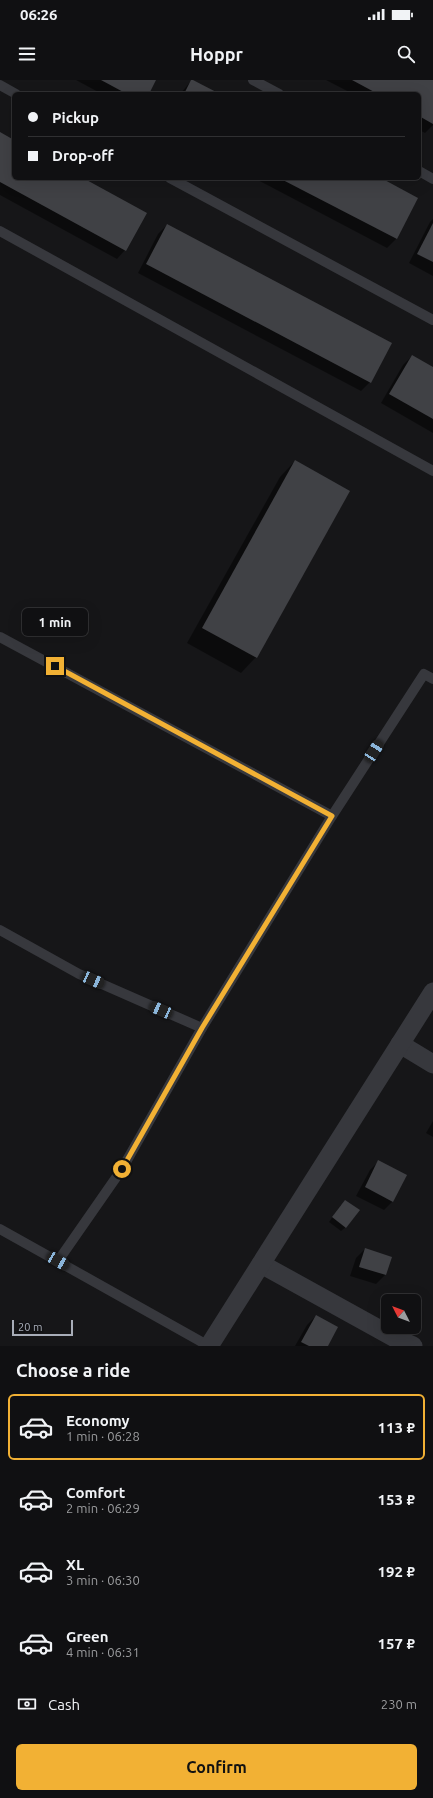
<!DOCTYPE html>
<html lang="en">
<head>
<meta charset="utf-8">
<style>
  :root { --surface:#101012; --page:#19191b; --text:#f1f3f6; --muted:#9c9d9f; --line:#303032; --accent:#f2b134 }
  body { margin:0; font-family:Ubuntu,sans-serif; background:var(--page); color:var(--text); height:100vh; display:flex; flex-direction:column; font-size:15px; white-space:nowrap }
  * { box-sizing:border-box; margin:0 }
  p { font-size:13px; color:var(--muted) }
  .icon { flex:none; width:22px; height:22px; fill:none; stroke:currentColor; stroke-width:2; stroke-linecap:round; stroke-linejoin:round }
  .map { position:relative; height:1266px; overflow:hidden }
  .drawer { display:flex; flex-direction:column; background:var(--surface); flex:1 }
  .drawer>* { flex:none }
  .guide { position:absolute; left:12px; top:12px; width:409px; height:88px; border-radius:6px; box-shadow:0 4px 16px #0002,0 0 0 1px var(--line); display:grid; align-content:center; height:88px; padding:0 16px; background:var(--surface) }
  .needle { width:26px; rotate:312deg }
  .tools { position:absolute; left:381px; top:1214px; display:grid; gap:8px }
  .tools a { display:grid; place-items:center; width:40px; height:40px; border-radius:6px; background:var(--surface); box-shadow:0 4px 16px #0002,0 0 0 1px var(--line); font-size:20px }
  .scale { position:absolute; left:12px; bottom:10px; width:61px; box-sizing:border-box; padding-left:4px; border:2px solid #a8adb8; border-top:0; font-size:11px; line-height:14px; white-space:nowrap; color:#a8adb8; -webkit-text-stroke:3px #111113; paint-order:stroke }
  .end { position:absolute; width:18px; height:18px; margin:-9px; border:5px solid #f2b134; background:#111; box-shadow:0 0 0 2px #111 }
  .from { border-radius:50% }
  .bubble { position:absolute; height:28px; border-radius:6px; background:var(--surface); box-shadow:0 4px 16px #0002,0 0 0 1px var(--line); font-size:13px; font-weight:700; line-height:28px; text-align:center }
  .car { position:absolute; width:12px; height:24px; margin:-12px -6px; border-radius:5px; box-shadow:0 0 3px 1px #0007; background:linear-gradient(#222 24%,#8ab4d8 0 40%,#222 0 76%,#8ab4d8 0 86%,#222 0) }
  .guide b { display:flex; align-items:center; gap:14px; height:38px; font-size:15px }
  .guide b+b { border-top:1px solid var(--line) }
  .guide i { width:10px; height:10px; background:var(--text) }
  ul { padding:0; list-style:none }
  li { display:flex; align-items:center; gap:12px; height:66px; margin:0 8px 6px; padding:0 8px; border:2px solid transparent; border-radius:6px }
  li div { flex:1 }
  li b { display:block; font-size:15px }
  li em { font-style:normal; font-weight:700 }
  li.active { border-color:var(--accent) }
  li>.icon { width:36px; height:36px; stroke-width:1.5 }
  h2 { padding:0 16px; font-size:18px; line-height:48px }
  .pay { display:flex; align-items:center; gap:10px; height:44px; padding:0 16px; font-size:15px }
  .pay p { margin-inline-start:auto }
  .cta { display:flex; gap:8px; margin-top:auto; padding:8px 16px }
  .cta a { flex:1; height:46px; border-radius:6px; background:var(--accent); color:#111; font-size:16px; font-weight:700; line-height:46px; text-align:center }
  .status { display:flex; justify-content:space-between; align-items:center; height:28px; padding:0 20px; background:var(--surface); direction:ltr }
  .status svg { height:11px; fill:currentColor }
  header { display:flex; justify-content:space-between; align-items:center; height:52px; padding:0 16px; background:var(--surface); font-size:18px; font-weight:700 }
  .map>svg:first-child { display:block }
</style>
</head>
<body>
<div class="status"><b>06:26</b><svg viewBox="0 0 49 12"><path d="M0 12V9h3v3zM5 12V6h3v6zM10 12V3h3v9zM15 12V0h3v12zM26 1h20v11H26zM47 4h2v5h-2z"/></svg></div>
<header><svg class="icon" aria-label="menu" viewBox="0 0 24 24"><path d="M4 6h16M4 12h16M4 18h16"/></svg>Hoppr<svg class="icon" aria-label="search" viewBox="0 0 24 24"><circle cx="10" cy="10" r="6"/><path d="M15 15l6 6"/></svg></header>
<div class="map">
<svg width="433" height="1266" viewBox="0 0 433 1266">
  <rect width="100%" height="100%" fill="#161618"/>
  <g fill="#0007">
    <path d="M76,0H155L148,14H102Z"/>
    <path d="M192,0L218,14H180Z"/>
    <path d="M326,0H433V45L425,53L419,50V14H353Z"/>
    <path d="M0,54L14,61V98H81L125,170L117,179L0,115Z"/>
    <path d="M254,98H379L417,118L396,159L387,168Z"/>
    <path d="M433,139V196L409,183L430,142Z"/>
    <path d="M167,145L370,302L361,311L138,193L158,154Z"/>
    <path d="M412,276L433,288V353L381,323L403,285Z"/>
    <path d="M295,381L256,577L241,593L187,563L280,397Z"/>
    <path d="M433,1041V1057L426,1053Z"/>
    <path d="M379,1081L393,1121L384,1130L356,1116L370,1090Z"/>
    <path d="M341,1125L346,1147L341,1151L329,1142Z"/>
    <path d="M365,1169L391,1177L385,1195L376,1204L350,1196L356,1178Z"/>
    <path d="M316,1236L327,1266H295L307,1245Z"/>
  </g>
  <g fill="#404145">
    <path d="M101,0H156L149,14H127Z"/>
    <path d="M191,0H193L220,14H184Z"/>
    <path d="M352,0H433V44L419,36V14H378Z"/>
    <path d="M0,52L14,60V98H83L147,133L126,171L0,102Z"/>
    <path d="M279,98H381L418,118L397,159Z"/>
    <path d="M433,143V182L417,174Z"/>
    <path d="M167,144L392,263L371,303L146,184Z"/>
    <path d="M412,275L433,287V339L389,314Z"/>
    <path d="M295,380L350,411L257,578L202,548Z"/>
    <path d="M378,1080L407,1095L393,1122L365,1107Z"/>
    <path d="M345,1120L360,1130L346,1148L332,1137Z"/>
    <path d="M365,1168L392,1177L386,1195L359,1187Z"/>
    <path d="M316,1235L338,1247L328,1266H309L301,1262Z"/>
  </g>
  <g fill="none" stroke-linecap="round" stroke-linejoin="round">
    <g stroke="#37383d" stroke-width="10">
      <path d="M253,0L279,14"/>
      <path d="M0,5L16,14"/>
      <path d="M419,91L433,99"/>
      <path d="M170,98L433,240"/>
      <path d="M0,151L433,391"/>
      <path d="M0,557L332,736"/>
      <path d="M0,850L79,894L202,948"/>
      <path d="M0,1149L209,1266"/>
      <path d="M58,1181L122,1089L202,948L332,736L424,594L433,599"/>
    </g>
    <g stroke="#37383d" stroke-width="19">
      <path d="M400,964L433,984"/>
      <path d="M261,1184L395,1258L413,1266"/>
      <path d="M209,1266L433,912"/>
    </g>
  </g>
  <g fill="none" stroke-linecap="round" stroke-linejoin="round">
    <path stroke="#f2b134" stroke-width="5" d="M55,586L332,736L202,948L122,1089"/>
  </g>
</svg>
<div class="tools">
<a><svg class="needle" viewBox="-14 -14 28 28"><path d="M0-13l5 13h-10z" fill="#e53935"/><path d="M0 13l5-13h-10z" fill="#9c9d9f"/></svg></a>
</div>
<div class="scale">20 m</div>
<i class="end from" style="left:122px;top:1089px"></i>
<i class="end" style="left:55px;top:586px"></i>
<div class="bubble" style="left:22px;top:528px;width:66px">1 min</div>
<i class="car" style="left:374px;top:671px;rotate:33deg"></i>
<i class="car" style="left:93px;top:900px;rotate:114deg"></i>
<i class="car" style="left:161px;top:930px;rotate:294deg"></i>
<i class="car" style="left:58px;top:1181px;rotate:120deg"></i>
<div class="guide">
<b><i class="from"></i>Pickup</b>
<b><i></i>Drop-off</b>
</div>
</div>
<section class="drawer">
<h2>Choose a ride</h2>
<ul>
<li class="active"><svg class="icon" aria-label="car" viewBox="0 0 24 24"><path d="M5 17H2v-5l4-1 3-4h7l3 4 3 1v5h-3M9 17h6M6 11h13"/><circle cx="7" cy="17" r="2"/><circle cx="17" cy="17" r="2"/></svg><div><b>Economy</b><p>1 min · 06:28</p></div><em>113 ₽</em></li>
<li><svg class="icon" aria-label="car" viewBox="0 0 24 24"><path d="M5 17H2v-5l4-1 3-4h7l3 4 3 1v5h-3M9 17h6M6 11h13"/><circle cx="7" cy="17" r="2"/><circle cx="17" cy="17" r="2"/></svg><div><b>Comfort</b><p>2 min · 06:29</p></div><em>153 ₽</em></li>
<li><svg class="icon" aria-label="car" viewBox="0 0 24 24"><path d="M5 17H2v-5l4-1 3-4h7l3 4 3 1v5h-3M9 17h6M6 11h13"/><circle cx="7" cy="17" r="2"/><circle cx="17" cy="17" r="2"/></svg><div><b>XL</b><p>3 min · 06:30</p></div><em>192 ₽</em></li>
<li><svg class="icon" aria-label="car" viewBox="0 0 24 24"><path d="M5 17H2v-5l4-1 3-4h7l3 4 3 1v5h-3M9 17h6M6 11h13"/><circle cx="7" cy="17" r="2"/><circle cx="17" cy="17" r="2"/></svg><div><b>Green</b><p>4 min · 06:31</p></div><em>157 ₽</em></li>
</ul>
<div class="pay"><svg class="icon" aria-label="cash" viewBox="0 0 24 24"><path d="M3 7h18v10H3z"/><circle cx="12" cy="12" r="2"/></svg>Cash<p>230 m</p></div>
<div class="cta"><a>Confirm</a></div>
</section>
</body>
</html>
